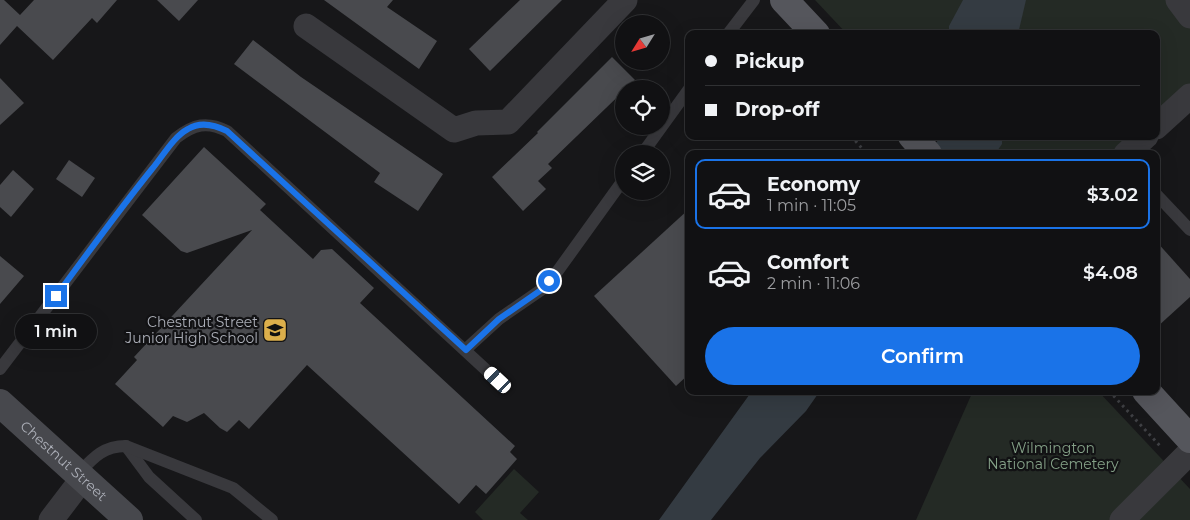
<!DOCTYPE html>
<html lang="en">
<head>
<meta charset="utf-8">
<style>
  :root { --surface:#111113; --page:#1a1a1c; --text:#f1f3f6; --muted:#9c9da0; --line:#303133; --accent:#1a73e8 }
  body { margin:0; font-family:Montserrat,sans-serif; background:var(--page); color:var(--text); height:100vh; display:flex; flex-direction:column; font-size:19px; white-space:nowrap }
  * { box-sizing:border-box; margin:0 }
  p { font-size:16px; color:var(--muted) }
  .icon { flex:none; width:28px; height:28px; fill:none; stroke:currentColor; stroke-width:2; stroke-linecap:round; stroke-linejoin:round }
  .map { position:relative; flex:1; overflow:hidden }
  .side { position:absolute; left:685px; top:150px; width:475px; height:245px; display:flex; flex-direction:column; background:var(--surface); border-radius:10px; box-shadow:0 5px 20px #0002,0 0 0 1px var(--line) }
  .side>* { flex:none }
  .top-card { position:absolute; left:685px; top:30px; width:475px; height:110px; border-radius:10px; box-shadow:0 5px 20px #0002,0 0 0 1px var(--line); display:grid; align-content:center; height:110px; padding:0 20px; background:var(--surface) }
  .needle { width:32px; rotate:233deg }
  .controls { position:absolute; left:615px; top:15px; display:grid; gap:10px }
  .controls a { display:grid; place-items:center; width:55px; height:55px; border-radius:50%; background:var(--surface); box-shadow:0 5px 20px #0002,0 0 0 1px var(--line); font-size:25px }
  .end { position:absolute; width:22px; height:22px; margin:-11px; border:6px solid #1a73e8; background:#fff; box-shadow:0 0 0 2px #fff }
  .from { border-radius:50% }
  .bubble { position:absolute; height:35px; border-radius:18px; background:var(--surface); box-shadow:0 5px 20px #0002,0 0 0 1px var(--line); font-size:16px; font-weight:600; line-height:35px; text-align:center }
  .car { position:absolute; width:15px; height:30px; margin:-15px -8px; border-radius:6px; box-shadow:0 0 4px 1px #0007; background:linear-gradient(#fff 24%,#345 0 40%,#fff 0 76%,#345 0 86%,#fff 0) }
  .top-card b { display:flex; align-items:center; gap:18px; height:48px; font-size:19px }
  .top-card b+b { border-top:1px solid var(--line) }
  .top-card i { width:12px; height:12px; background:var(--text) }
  ul { padding:9px 0 0; list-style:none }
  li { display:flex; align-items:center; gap:15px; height:70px; margin:0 10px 8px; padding:0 10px; border:2px solid transparent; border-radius:10px }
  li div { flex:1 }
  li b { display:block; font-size:19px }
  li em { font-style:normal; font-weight:600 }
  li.active { border-color:var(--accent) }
  li>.icon { width:45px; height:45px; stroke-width:1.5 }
  .button { display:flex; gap:10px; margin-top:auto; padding:10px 20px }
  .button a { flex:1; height:58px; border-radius:30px; background:var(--accent); color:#fff; font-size:20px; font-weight:600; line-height:58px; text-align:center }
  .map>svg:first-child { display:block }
</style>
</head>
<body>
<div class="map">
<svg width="1190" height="520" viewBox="0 0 1190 520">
  <rect width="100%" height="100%" fill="#171719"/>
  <g fill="#242a25">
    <path d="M815,0H1190V96L1156,127V34H847Z"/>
    <path d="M947,136H1146L1127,154H964Z"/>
    <path d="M973,391H1098L1190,489V520H916Z"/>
    <path d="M514,469L539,492L520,513L528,520H483L475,512Z"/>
  </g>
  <g fill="#343b42">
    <path d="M963,0H1026L1018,34H949V26Z"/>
    <path d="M941,136H1002V144L995,154H928Z"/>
    <path d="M752,391H820L806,411L760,458L711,520H659Z"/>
  </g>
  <g fill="#494a4e">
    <path d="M0,0H4L20,15L34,0H117L97,23L92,18L53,60L17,26L0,45Z"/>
    <path d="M157,0H198L179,21Z"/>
    <path d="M324,0H393L387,7L437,41L419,69Z"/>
    <path d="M520,0H562L490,71L469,49Z"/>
    <path d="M253,40L301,77L443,174L418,211L374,182L380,173L234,64Z"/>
    <path d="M612,57L635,80L548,164L552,168L538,181L546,189L523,211L492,177L538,133L537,132Z"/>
    <path d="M0,78L24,103L0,125Z"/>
    <path d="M204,147L266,204L260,210L313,259L321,250L332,249L374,288L360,303L515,446L510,452L517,459L486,494L476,485L459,504L307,365L249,429L239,420L227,432L220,428L204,413L187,422L173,416L163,427L115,384L137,360L134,357L252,230L187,253L181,251L142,215Z"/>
    <path d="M69,160L95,178L82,197L56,179Z"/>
    <path d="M13,170L34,189L11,217L0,207V185Z"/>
    <path d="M689,209V374L676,386L594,296Z"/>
    <path d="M1156,241L1190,279V297L1156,328Z"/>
    <path d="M0,256L24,276L0,304Z"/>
  </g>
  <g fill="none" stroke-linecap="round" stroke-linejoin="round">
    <g stroke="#3f4044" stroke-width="3" stroke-dasharray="2.5 4" stroke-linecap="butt">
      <path d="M851,136L867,154"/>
      <path d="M1109,391L1162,448"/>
    </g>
    <g stroke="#39393d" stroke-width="12">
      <path d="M728,34L754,0"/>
      <path d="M642,154L689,89"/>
      <path d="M1156,194L1190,230"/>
      <path d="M465,350L499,319L541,290L557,272L624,179"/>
      <path d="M0,369L176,138C194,124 207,121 227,131L497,380"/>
      <path d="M126,446L149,477L196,520"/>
      <path d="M78,474C93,458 103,446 126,446L233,488L272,520"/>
    </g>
    <g stroke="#39393d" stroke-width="25">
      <path d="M1178,0L1190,16"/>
      <path d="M306,26L454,130L476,123L508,122L625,0"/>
      <path d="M1156,127L1190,96"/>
      <path d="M1126,154L1146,136"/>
      <path d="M51,520L83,478"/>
      <path d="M1122,520L1190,452"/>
    </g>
    <path stroke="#47484d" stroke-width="28" id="s1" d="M0,403L129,520"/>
    <g stroke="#55565c" stroke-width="28">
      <path d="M784,0L816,34"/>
      <path d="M912,136L928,154"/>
      <path d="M1146,391L1190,439"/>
    </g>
  </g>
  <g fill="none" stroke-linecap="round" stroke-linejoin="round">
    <path stroke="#1a73e8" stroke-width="6" d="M56,296C87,254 119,210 152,169C163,156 173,137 188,129C201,121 215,125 227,131L466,350L499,319L541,290L549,281"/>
  </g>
  <defs>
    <symbol id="school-square" viewBox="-11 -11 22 22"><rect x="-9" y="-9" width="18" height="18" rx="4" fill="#dcaf4b" stroke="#121214"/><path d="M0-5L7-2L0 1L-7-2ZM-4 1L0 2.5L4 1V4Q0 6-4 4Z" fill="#111"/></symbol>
  </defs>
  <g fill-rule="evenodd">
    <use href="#school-square" x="261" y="316" width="28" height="28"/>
  </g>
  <g text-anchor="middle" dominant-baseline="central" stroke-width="4.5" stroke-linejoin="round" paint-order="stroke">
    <g font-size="14" fill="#abaeb7" stroke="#121214" text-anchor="end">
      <text x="258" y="322">Chestnut Street<tspan x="258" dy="16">Junior High School</tspan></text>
    </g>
    <g font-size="14" fill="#84a087" stroke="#121214">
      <text x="1053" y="448">Wilmington<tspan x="1053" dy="16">National Cemetery</tspan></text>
    </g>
    <g font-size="14" fill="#abaeb7" stroke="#121214">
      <text stroke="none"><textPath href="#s1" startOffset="86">Chestnut Street</textPath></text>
    </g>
  </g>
</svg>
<div class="controls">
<a><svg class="needle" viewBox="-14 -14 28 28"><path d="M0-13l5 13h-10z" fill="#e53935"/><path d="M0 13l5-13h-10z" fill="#9c9da0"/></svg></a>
<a><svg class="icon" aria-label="locate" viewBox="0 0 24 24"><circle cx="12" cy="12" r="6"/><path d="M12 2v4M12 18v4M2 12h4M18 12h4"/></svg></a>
<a><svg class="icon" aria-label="layers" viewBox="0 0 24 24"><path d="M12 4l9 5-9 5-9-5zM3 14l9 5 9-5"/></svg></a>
</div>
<i class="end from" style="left:549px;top:281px"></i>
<i class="end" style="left:56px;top:296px"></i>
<div class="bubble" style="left:15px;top:314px;width:82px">1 min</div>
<i class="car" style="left:498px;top:380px;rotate:313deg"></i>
<div class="top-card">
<b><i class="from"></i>Pickup</b>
<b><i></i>Drop-off</b>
</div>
<section class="side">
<ul>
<li class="active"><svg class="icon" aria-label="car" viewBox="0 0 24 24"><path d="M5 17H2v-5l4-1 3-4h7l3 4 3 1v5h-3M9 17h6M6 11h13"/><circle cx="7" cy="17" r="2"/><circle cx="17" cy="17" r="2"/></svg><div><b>Economy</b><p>1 min · 11:05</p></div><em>$3.02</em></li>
<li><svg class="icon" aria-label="car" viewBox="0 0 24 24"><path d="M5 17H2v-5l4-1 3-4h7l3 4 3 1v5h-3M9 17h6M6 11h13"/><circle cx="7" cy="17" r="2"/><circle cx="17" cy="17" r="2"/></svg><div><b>Comfort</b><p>2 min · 11:06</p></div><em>$4.08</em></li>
</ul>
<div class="button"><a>Confirm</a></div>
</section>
</div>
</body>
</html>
